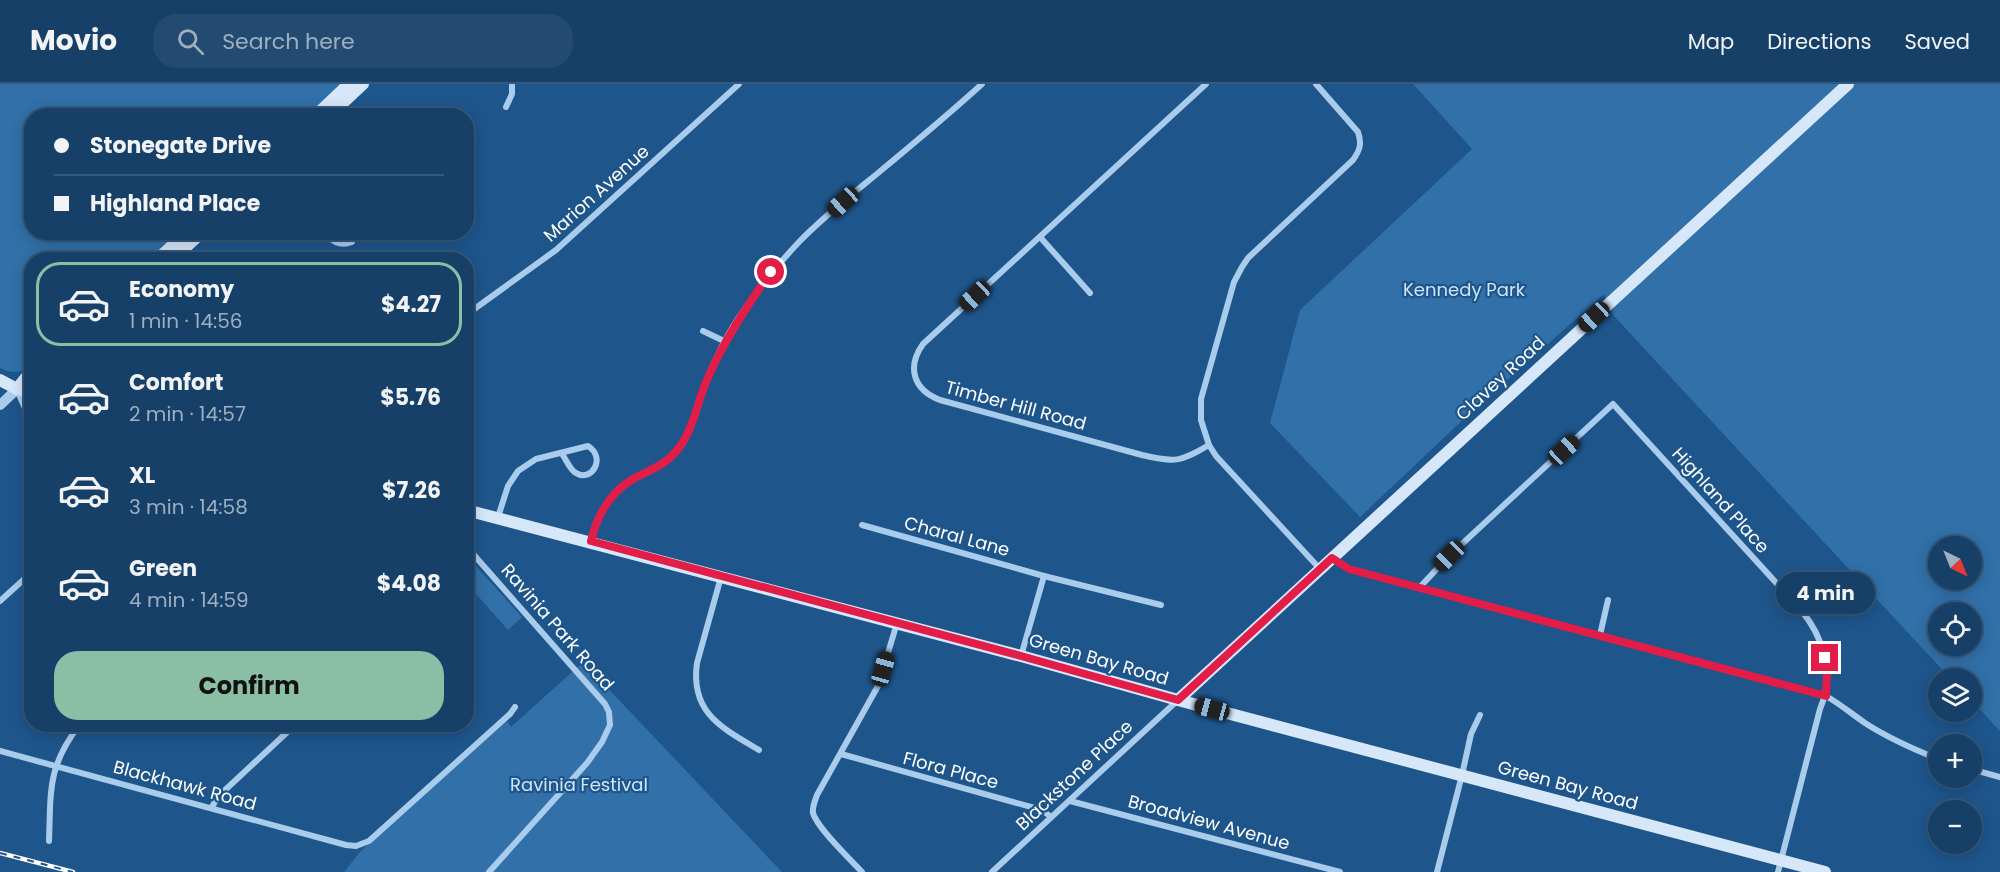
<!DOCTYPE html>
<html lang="en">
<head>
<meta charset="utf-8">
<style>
  :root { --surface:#164068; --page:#234b71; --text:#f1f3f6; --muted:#9eafc0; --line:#35597c; --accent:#8abfa5 }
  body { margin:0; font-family:Poppins,sans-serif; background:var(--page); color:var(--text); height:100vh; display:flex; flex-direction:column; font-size:22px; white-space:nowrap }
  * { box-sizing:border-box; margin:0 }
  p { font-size:20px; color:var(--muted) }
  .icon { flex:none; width:33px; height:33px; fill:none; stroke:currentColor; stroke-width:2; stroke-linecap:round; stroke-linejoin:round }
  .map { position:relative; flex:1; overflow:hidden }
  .drawer { position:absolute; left:24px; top:168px; width:450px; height:480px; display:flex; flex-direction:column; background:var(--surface); border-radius:24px; box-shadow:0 3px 15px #0003,0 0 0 2px var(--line) }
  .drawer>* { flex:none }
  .banner { position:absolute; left:24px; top:24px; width:450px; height:132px; border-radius:24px; box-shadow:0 3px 15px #0003,0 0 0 2px var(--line); display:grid; align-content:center; height:132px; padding:0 30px; background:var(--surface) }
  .needle { width:39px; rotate:137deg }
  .fabs { position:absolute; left:1928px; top:452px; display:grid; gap:12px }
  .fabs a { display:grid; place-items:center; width:54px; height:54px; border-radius:50%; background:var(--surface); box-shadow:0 3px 15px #0003,0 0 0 2px var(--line); font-size:30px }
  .end { position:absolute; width:27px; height:27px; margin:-14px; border:8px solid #e11d48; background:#fff; box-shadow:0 0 0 3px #fff }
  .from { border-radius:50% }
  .bubble { position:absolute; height:42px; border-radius:21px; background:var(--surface); box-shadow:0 3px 15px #0003,0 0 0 2px var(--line); font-size:20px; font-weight:700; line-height:42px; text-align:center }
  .car { position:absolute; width:18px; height:36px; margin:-18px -9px; border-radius:8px; box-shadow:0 0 4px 2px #0007; background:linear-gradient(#222 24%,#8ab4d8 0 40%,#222 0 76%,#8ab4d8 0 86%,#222 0) }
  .banner b { display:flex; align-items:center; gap:21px; height:57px; font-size:22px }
  .banner b+b { border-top:2px solid var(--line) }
  .banner i { width:15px; height:15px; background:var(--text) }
  ul { padding:10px 0 0; list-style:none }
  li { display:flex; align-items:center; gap:18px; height:84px; margin:0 12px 9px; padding:0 18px; border:3px solid transparent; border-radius:24px }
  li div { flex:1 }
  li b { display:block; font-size:22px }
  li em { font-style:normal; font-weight:700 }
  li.on { border-color:var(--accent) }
  li>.icon { width:54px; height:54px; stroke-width:1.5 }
  .action { display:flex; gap:12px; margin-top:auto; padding:12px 30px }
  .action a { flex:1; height:69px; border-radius:24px; background:var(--accent); color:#111; font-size:24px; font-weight:700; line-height:69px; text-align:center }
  header { display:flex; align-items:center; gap:36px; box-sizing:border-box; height:84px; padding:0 30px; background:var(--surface); border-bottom:2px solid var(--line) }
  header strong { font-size:28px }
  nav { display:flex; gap:33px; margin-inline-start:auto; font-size:21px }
  .search { width:420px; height:54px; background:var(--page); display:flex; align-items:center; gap:15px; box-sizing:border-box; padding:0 21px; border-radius:24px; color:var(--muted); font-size:22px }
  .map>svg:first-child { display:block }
</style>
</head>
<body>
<header>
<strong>Movio</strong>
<div class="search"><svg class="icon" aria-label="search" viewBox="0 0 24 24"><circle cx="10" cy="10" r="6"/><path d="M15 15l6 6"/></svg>Search here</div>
<nav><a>Map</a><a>Directions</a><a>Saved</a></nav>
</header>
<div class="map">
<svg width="2000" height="788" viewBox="0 0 2000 788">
  <rect width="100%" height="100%" fill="#1e558b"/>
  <g fill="#3170a8" fill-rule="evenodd">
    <path d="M0,0H345L310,31L32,32V148L182,149L153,175L32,176L31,280C21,290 13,290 0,284Z"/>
    <path d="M1413,0H2000V647L1971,616V594H1950L1613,231L1604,210L1468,331L1360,433L1270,339L1300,226L1472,65ZM1938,462H1971V495H1938ZM1938,528H1971V561H1938Z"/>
    <path d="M466,471L522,533L508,546L467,500Z"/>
    <path d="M583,578L782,788H344L360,768L507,637L511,643Z"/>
  </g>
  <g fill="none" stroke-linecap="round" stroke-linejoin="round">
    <g stroke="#aaccec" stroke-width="6">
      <path d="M1206,0L923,260C906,284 914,306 940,316L1142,371C1175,379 1180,378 1209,361"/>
      <path d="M1316,0L1358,48C1362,60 1360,66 1353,76L1248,174L1242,183L1234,198L1201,315V336L1209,361L1216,372L1320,485"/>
      <path d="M506,23L512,10V0"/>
      <path d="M323,148C332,157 339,163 352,158L356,148"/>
      <path d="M1040,153L1090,209"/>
      <path d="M466,231L556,166L739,0"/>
      <path d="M703,247L726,258"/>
      <path d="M17,306L32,340"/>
      <path d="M498,433L508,402L518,387L536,375L588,362C607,374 591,399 576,389C570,386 566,375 562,370"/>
      <path d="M862,441L1044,492L1161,521"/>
      <path d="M590,457C597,432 609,409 633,395C651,385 669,379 681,362C693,345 697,322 704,303C714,277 728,248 744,226C761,202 779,179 799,158C823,133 851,111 878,89C913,60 948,31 982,0"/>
      <path d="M466,462L605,620L609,628L610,641L602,658L587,679L489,788"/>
      <path d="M1332,474L1349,485L1826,612C1840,620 1852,630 1865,639C1888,654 1913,665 1938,675"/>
      <path d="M721,493L697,579C690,629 722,644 759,666"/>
      <path d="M1420,503L1449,472L1613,320L1801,526C1824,554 1835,590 1820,625L1778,788"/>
      <path d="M0,517L32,488"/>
      <path d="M1600,551L1608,516"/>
      <path d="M1021,572L1044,492"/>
      <path d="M0,667L346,761L356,762L369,757L510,630L515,623"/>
      <path d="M841,670L1042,726L1051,733"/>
      <path d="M1971,685L2000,693"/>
      <path d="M1070,717L1340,788"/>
      <path d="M212,723L217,714L224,707L296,640"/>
      <path d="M49,757C51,706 47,683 80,640"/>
      <path d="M862,788C850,775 817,744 813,729C812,723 815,717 817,711L878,602L897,539"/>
      <path d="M992,788L1178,616"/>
      <path d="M1437,788L1462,691L1471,650L1480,631"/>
    </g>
    <path stroke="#aaccec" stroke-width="10" d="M0,321L17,305"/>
    <g stroke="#d6e7f9" stroke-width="12">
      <path d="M315,32L349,0"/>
      <path d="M329,32L363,0"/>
      <path d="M157,176L187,148"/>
      <path d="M172,176L202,148"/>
      <path d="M0,296L17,305L32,309"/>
      <path d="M17,305L32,286"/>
      <path d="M466,426L1021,572L1178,616L1825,788"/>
      <path d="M1178,616L1848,0"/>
    </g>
    <defs>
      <path id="rail" d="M0,769L73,788"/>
    </defs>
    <use href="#rail" stroke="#fff" stroke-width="4.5"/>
    <use href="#rail" stroke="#1e558b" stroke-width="2" stroke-dasharray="7" stroke-linecap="butt"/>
  </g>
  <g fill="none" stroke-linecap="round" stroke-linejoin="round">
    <path stroke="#e11d48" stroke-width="8" d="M771,188C746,223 723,258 706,298C697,320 693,346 678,365C666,381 650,386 633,395C609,409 597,432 591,457L1021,572L1178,616L1332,474L1349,485L1826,612L1827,588L1825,574"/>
  </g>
  <g text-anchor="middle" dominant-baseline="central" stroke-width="4.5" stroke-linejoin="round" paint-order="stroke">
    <g font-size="18" fill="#fff" stroke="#1e558b">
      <text transform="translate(596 109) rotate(-42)">Marion Avenue</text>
      <text transform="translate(1500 294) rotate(-43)">Clavey Road</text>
      <text transform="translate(1016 321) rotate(15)">Timber Hill Road</text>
      <text transform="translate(1721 416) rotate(48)">Highland Place</text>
      <text transform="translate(957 452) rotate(15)">Charal Lane</text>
      <text transform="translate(558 543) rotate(49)">Ravinia Park Road</text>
      <text transform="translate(1099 575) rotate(16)">Green Bay Road</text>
      <text transform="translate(951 686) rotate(15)">Flora Place</text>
      <text transform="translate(1074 691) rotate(-43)">Blackstone Place</text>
      <text transform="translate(185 701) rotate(15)">Blackhawk Road</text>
      <text transform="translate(1568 701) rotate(15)">Green Bay Road</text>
      <text transform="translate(1209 738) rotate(15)">Broadview Avenue</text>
    </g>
    <g font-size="18" fill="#cfe5f9" stroke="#1e558b">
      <text x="1464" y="205">Kennedy Park</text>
      <text x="579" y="700">Ravinia Festival</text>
    </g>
  </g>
</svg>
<div class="fabs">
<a><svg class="needle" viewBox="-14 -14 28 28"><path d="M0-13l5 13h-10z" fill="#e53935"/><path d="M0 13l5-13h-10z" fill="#9eafc0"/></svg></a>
<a><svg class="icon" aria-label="locate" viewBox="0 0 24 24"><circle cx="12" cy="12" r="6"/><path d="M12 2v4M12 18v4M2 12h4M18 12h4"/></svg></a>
<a><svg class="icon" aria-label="layers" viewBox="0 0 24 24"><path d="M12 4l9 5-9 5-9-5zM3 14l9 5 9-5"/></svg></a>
<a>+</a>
<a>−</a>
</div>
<i class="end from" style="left:771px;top:188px"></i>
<i class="end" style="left:1825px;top:574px"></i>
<div class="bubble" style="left:1776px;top:488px;width:99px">4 min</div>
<i class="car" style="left:843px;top:118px;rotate:228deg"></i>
<i class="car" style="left:975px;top:212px;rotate:227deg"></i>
<i class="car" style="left:1594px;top:233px;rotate:227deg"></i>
<i class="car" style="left:1564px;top:366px;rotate:47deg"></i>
<i class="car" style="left:1449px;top:472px;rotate:225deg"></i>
<i class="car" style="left:883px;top:585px;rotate:16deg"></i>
<i class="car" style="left:1212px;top:625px;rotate:285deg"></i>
<div class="banner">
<b><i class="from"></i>Stonegate Drive</b>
<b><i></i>Highland Place</b>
</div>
<section class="drawer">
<ul>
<li class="on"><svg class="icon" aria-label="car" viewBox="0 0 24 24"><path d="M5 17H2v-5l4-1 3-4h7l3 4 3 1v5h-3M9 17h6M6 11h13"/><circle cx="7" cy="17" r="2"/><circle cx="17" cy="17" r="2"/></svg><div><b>Economy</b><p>1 min · 14:56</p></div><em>$4.27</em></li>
<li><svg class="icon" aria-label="car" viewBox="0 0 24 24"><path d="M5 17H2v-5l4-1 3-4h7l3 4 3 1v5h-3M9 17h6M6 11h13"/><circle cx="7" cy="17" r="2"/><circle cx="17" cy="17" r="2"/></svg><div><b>Comfort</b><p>2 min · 14:57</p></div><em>$5.76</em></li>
<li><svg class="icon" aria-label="car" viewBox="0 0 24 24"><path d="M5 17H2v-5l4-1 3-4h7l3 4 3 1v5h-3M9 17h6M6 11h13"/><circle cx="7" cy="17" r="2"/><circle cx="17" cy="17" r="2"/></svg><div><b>XL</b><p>3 min · 14:58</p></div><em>$7.26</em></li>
<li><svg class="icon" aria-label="car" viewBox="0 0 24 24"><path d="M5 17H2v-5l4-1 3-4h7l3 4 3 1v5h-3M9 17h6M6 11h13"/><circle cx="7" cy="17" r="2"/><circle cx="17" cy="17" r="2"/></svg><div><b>Green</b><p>4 min · 14:59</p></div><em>$4.08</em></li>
</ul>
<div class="action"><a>Confirm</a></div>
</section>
</div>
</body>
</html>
